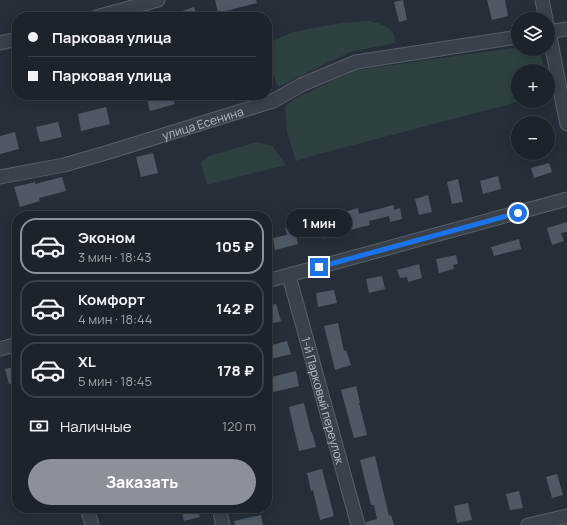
<!DOCTYPE html>
<html lang="ru">
<head>
<meta charset="utf-8">
<style>
  :root { --surface:#1c232b; --page:#252b33; --text:#f1f3f6; --muted:#a0a4a9; --line:#3a4047; --accent:#8c9099 }
  body { margin:0; font-family:Manrope,sans-serif; background:var(--page); color:var(--text); height:100vh; display:flex; flex-direction:column; font-size:15px; white-space:nowrap }
  * { box-sizing:border-box; margin:0 }
  p { font-size:13px; color:var(--muted) }
  .icon { flex:none; width:22px; height:22px; fill:none; stroke:currentColor; stroke-width:2; stroke-linecap:round; stroke-linejoin:round }
  .map { position:relative; flex:1; overflow:hidden }
  .sheet { position:absolute; left:12px; top:211px; width:260px; height:302px; display:flex; flex-direction:column; background:var(--surface); border-radius:16px; box-shadow:0 2px 10px #0003,0 0 0 1px var(--line) }
  .sheet>* { flex:none }
  .top-card { position:absolute; left:12px; top:12px; width:260px; height:88px; border-radius:16px; box-shadow:0 2px 10px #0003,0 0 0 1px var(--line); display:grid; align-content:center; height:88px; padding:0 16px; background:var(--surface) }
  .controls { position:absolute; left:511px; top:12px; display:grid; gap:8px }
  .controls a { display:grid; place-items:center; width:44px; height:44px; border-radius:50%; background:var(--surface); box-shadow:0 2px 10px #0003,0 0 0 1px var(--line); font-size:20px }
  .end { position:absolute; width:18px; height:18px; margin:-9px; border:5px solid #1a73e8; background:#fff; box-shadow:0 0 0 2px #fff }
  .from { border-radius:50% }
  .bubble { position:absolute; height:28px; border-radius:14px; background:var(--surface); box-shadow:0 2px 10px #0003,0 0 0 1px var(--line); font-size:13px; font-weight:700; line-height:28px; text-align:center }
  .top-card b { display:flex; align-items:center; gap:14px; height:38px; font-size:15px }
  .top-card b+b { border-top:1px solid var(--line) }
  .top-card i { width:10px; height:10px; background:var(--text) }
  ul { padding:7px 0 0; list-style:none }
  li { display:flex; align-items:center; gap:12px; height:56px; margin:0 8px 6px; padding:0 8px; border:2px solid var(--line); border-radius:16px }
  li div { flex:1 }
  li b { display:block; font-size:15px }
  li em { font-style:normal; font-weight:700 }
  li.current { border-color:var(--accent) }
  li>.icon { width:36px; height:36px; stroke-width:1.5 }
  .pay { display:flex; align-items:center; gap:10px; height:44px; padding:0 16px; font-size:15px }
  .pay p { margin-inline-start:auto }
  .primary-button { display:flex; gap:8px; margin-top:auto; padding:8px 16px }
  .primary-button a { flex:1; height:46px; border-radius:24px; background:var(--accent); color:#fff; font-size:16px; font-weight:700; line-height:46px; text-align:center }
  .map>svg:first-child { display:block }
</style>
</head>
<body>
<div class="map">
<svg width="567" height="525" viewBox="0 0 567 525">
  <rect width="100%" height="100%" fill="#262f39"/>
  <g fill="#2e4040">
    <path d="M369,21C377,23 388,25 393,33C395,35 395,40 395,43L350,52L278,87L267,59V51L271,42L290,33L303,30L341,23Z"/>
    <path d="M518,47V49H535L540,54L546,71H518V101H521L319,154L296,161L287,132L285,107L295,98L357,70Z"/>
    <path d="M257,142L272,146L286,165L207,185L201,162L209,156Z"/>
  </g>
  <g fill="#4f5965">
    <path d="M215,0H256L257,3L218,13Z"/>
    <path d="M403,0L407,20L399,22L394,2Z"/>
    <path d="M487,0H505L508,16L492,20Z"/>
    <path d="M194,7L197,17H170V15Z"/>
    <path d="M146,95H172L175,104L150,111Z"/>
    <path d="M106,107L110,124L81,131L78,114Z"/>
    <path d="M58,122L62,137L40,142L36,127Z"/>
    <path d="M15,132L19,149L0,154V136Z"/>
    <path d="M153,153L158,173L141,177L136,157Z"/>
    <path d="M549,163L552,172L534,178L531,168Z"/>
    <path d="M498,176L501,189L483,194L480,181Z"/>
    <path d="M62,177L66,191L39,198L40,201L20,207L14,187L35,182V184Z"/>
    <path d="M458,179L463,202L452,204L447,182Z"/>
    <path d="M428,195L432,212L419,215L415,199Z"/>
    <path d="M394,205V210L400,208L402,219L390,222L389,216L369,221L370,225L350,230L348,223L343,224L341,213L358,208L359,214Z"/>
    <path d="M567,222V232L561,233L564,241L552,245L547,228Z"/>
    <path d="M329,224L333,235L323,239L319,227Z"/>
    <path d="M294,226L298,244L275,250L273,238L287,235L285,228Z"/>
    <path d="M519,239L521,249L494,256L491,247Z"/>
    <path d="M456,255L458,264L453,265L454,269L439,273L436,259Z"/>
    <path d="M419,264L422,278L408,282L407,277L400,278L397,270Z"/>
    <path d="M382,276L385,289L369,293L366,279Z"/>
    <path d="M334,290L337,303L318,307L316,293Z"/>
    <path d="M276,304L281,321L267,325V306Z"/>
    <path d="M338,323L344,351L346,350L351,365L335,370L324,326Z"/>
    <path d="M287,341L291,354L271,359L268,346Z"/>
    <path d="M17,366V382L9,384L5,369Z"/>
    <path d="M296,371L299,386L269,393L267,378Z"/>
    <path d="M356,386L360,403H359L367,435L354,438L341,390Z"/>
    <path d="M304,403L311,432H312L316,447L299,451L289,407Z"/>
    <path d="M375,456L389,516L391,515L394,525H366V522L377,519L374,505H371L360,460Z"/>
    <path d="M322,469L334,516L320,520L313,490L311,491L307,473Z"/>
    <path d="M557,474L563,495L552,498L546,477Z"/>
    <path d="M519,491L523,508L510,510L506,494Z"/>
    <path d="M468,503L472,520L457,523L454,506Z"/>
    <path d="M181,508H197L200,517L184,521Z"/>
    <path d="M261,515L263,525H235L234,521Z"/>
  </g>
  <g fill="none" stroke-linecap="round" stroke-linejoin="round">
    <defs>
      <g id="street">
        <path d="M542,0L546,19"/>
        <path d="M96,17L158,0"/>
        <path d="M548,26L563,105L567,124"/>
        <path d="M548,32L567,29"/>
        <path d="M0,43L17,39"/>
        <path id="s1" d="M0,177L64,165L109,152L273,101L301,85L356,62L518,37"/>
        <path id="s2" d="M289,276L358,525"/>
        <path d="M267,281L567,199"/>
        <path d="M0,349L17,344"/>
        <path d="M87,508L92,525"/>
        <path d="M219,508L223,525"/>
        <path d="M528,525L567,516"/>
      </g>
    </defs>
    <use href="#street" stroke="#585f68" stroke-width="15"/>
    <use href="#street" stroke="#3a414a" stroke-width="13"/>
  </g>
  <g fill="none" stroke-linecap="round" stroke-linejoin="round">
    <path stroke="#1a73e8" stroke-width="5" d="M319,267L518,213"/>
  </g>
  <g text-anchor="middle" dominant-baseline="central" stroke-width="4" stroke-linejoin="round" paint-order="stroke">
    <g font-size="12" fill="#b5bcc5" stroke="#1f262f">
      <text stroke="none"><textPath href="#s1" startOffset="210">улица Есенина</textPath></text>
      <text stroke="none"><textPath href="#s2" startOffset="129">1-й Парковый переулок</textPath></text>
    </g>
  </g>
</svg>
<div class="controls">
<a><svg class="icon" aria-label="layers" viewBox="0 0 24 24"><path d="M12 4l9 5-9 5-9-5zM3 14l9 5 9-5"/></svg></a>
<a>+</a>
<a>−</a>
</div>
<i class="end from" style="left:518px;top:213px"></i>
<i class="end" style="left:319px;top:267px"></i>
<div class="bubble" style="left:286px;top:209px;width:66px">1 мин</div>
<div class="top-card">
<b><i class="from"></i>Парковая улица</b>
<b><i></i>Парковая улица</b>
</div>
<section class="sheet">
<ul>
<li class="current"><svg class="icon" aria-label="car" viewBox="0 0 24 24"><path d="M5 17H2v-5l4-1 3-4h7l3 4 3 1v5h-3M9 17h6M6 11h13"/><circle cx="7" cy="17" r="2"/><circle cx="17" cy="17" r="2"/></svg><div><b>Эконом</b><p>3 мин · 18:43</p></div><em>105 ₽</em></li>
<li><svg class="icon" aria-label="car" viewBox="0 0 24 24"><path d="M5 17H2v-5l4-1 3-4h7l3 4 3 1v5h-3M9 17h6M6 11h13"/><circle cx="7" cy="17" r="2"/><circle cx="17" cy="17" r="2"/></svg><div><b>Комфорт</b><p>4 мин · 18:44</p></div><em>142 ₽</em></li>
<li><svg class="icon" aria-label="car" viewBox="0 0 24 24"><path d="M5 17H2v-5l4-1 3-4h7l3 4 3 1v5h-3M9 17h6M6 11h13"/><circle cx="7" cy="17" r="2"/><circle cx="17" cy="17" r="2"/></svg><div><b>XL</b><p>5 мин · 18:45</p></div><em>178 ₽</em></li>
</ul>
<div class="pay"><svg class="icon" aria-label="cash" viewBox="0 0 24 24"><path d="M3 7h18v10H3z"/><circle cx="12" cy="12" r="2"/></svg>Наличные<p>120 m</p></div>
<div class="primary-button"><a>Заказать</a></div>
</section>
</div>
</body>
</html>
